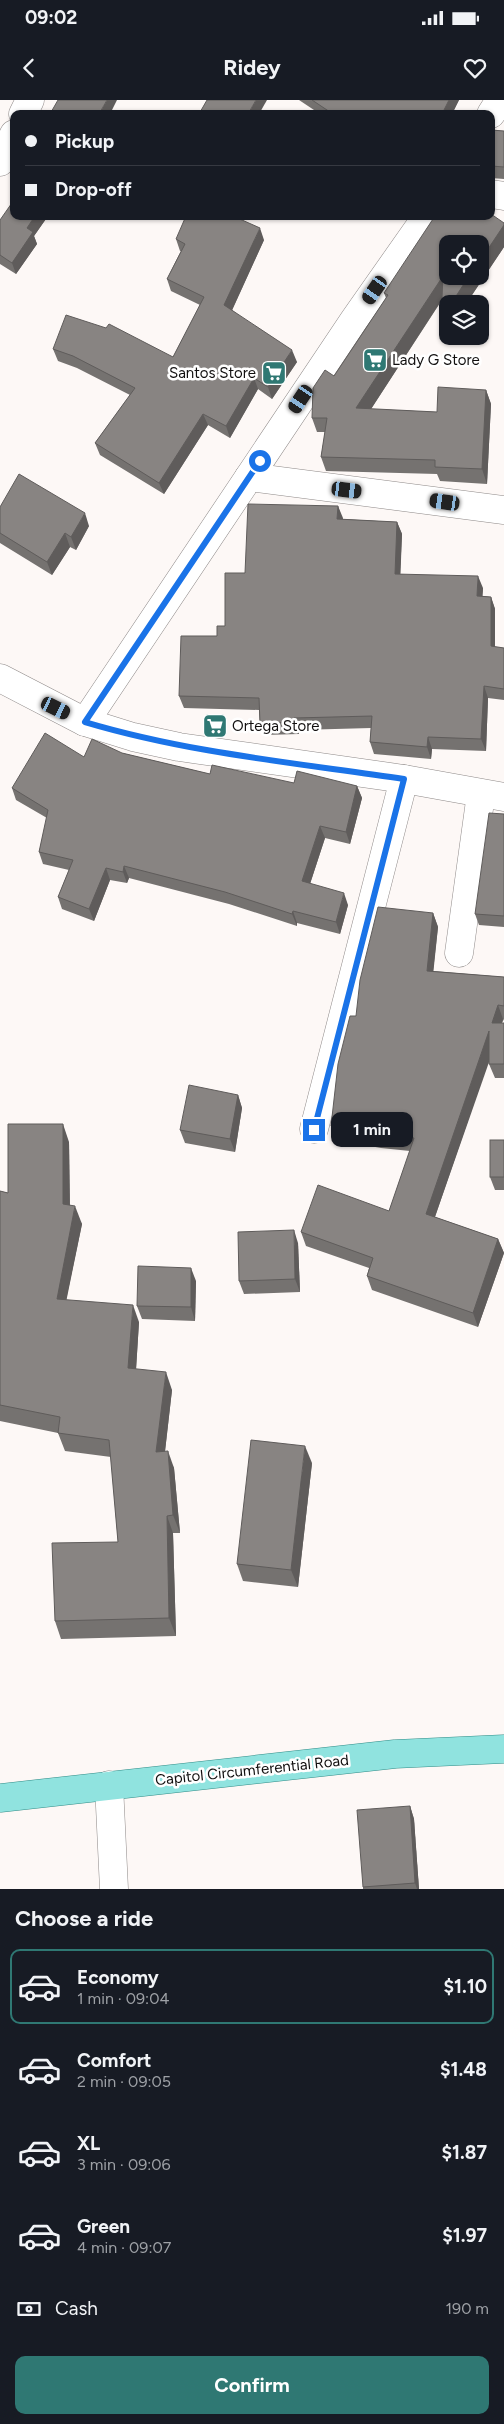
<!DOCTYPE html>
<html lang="en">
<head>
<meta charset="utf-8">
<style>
  :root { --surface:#171b24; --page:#242831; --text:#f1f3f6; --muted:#9ea1a6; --line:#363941; --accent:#2f7873 }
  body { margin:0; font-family:Figtree,sans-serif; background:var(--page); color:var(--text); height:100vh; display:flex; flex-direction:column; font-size:19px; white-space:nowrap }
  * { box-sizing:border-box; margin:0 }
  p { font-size:16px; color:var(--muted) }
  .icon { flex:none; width:28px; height:28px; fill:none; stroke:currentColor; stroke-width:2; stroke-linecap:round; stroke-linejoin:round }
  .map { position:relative; height:1789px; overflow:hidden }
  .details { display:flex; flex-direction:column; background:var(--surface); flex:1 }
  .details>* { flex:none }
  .guide { position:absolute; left:10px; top:10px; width:485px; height:110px; border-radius:10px; box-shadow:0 1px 4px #0004; display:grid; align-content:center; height:110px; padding:0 15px; background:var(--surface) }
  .tools { position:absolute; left:439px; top:135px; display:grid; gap:10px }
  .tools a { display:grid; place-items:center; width:50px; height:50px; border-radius:10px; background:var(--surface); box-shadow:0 1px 4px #0004; font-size:25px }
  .end { position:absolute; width:22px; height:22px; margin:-11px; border:6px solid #1a73e8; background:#fff; box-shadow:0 0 0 2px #fff }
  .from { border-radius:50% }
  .bubble { position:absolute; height:35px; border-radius:10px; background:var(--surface); box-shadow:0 1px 4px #0004; font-size:16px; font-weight:700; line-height:35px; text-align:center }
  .car { position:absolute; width:15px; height:30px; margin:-15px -8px; border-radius:6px; box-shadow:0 0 4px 1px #0007; background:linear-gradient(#222 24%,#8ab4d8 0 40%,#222 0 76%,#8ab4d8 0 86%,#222 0) }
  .guide b { display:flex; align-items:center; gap:18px; height:48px; font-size:19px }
  .guide b+b { border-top:1px solid var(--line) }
  .guide i { width:12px; height:12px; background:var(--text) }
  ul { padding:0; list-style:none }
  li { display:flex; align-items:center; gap:15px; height:75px; margin:0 10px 8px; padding:0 5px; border:2px solid transparent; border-radius:10px }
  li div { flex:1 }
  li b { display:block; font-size:19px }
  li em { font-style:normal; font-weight:700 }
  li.on { border-color:var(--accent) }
  li>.icon { width:45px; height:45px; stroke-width:1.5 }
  h2 { padding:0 15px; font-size:22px; line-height:60px }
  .pay { display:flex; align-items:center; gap:12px; height:55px; padding:0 15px; font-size:19px }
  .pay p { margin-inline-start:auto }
  .cta { display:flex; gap:10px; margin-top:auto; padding:10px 15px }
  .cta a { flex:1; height:58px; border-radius:10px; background:var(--accent); color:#fff; font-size:20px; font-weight:700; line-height:58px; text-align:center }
  .status { display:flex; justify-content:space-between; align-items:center; height:35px; padding:0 25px; background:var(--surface); direction:ltr }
  .status svg { height:14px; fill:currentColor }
  header { display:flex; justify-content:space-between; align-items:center; height:65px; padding:0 15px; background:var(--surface); font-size:22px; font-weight:700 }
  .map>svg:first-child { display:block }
</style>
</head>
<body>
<div class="status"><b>09:02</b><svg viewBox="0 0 49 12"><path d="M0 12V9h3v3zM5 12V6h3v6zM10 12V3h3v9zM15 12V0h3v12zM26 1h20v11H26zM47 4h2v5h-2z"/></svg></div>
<header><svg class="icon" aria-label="back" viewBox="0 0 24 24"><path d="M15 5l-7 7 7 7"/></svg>Ridey<svg class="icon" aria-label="heart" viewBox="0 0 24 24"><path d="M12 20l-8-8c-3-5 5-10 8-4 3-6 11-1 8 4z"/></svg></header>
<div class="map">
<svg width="504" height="1789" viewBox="0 0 504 1789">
  <rect width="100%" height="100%" fill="#fdf8f6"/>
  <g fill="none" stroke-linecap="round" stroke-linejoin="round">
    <defs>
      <g id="minor">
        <path d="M23,14L30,0"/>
        <path d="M491,14L500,0"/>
        <path d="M0,62L14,34"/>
        <path d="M491,94L504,96"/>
        <path d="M249,377L504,410"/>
        <path d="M0,578L85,622L133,637L179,647L404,679L504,697"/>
        <path d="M85,622L354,220L427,116"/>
        <path d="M459,853L481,694"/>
        <path d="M314,1029L404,679"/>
        <path d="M109,1685L114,1789"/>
      </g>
      <path id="major" d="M0,1698L395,1654L504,1649"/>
    </defs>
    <use href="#minor" stroke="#8e8988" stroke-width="29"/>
    <use href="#major" stroke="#338d88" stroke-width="29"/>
    <use href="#minor" stroke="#fff" stroke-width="28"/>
    <use href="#major" stroke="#90e3df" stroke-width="28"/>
  </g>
  <g fill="#757270">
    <path d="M299,0H459L452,14H320Z"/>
    <path d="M491,30L504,31V79L491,78Z"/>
    <path d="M14,116H48L34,136L37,144L16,174L0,164V120Z"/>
    <path d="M504,123V147L466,204H448V231L447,232L441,218L442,200L371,309L437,312L486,290L491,304L487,384L440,381L437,374L326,371L321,357L325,332H317L312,318L334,276L386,198L384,193Z"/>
    <path d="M176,139L264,140L232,210L297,262L272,299L258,289L230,338L208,325L164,394L100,355L95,343L130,295L77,268L58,261L53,249L173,257L200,205L171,191L167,179L181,151H180Z"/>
    <path d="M338,406L342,419L397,422L402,434L400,474L483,488L482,496L491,497L495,509V547L504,548V600L488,598L486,651L432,649L431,659L374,654L370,642L371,628L299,630V634L264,635L260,623L259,610L184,608L179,596L217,536L225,526L245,473Z"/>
    <path d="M0,407L89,426L76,450L70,447L52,475L0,443Z"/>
    <path d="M122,653L210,674L294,683L357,686L362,698L350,744L325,738L310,784L348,805L340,834L297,823V826L229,804L129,778L127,783L110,780L94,821L62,809L58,797L69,770L43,764L39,752L47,718L16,700L12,688L84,657Z"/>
    <path d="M504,714V827L479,825L475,814Z"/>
    <path d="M433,813L438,827L433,871L504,877V919L502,923H504V978H495L489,964V959L435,1117L498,1139L504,1153L478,1227L372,1190L367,1176L369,1168L306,1146L301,1132L389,1111L410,1051L381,1048L336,1040L331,1026L356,916Z"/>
    <path d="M238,995L242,1008L235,1052L185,1043L180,1030Z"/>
    <path d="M504,1040V1090H495L490,1077Z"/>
    <path d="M69,1042L70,1105L82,1124L66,1200L139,1222L136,1269L172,1290L165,1351L174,1368L180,1433H173L176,1536L61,1539L55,1521L118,1442L111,1357L65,1351L58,1333L0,1321V1091L8,1093Z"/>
    <path d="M298,1143L300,1192L244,1194L239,1181Z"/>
    <path d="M196,1181L195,1221L142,1219L137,1206Z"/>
    <path d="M312,1363L298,1487L243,1481L237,1464Z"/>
    <path d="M410,1706L414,1719L419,1789H363V1787Z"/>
  </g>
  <g fill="#5f5c5b">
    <path d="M107,0H117L110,14H99Z"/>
    <path d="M256,0H267L259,14H248Z"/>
    <path d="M449,0H459L452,14H444L443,12Z"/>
    <path d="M35,116H48L34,136L37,144L16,174L12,163L27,128Z"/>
    <path d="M504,125V147L466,204H451L469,176H480V161Z"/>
    <path d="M260,128L264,140L229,217L224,205Z"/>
    <path d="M443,176L448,190L362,323L356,308Z"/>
    <path d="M448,209V231L447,232L441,218Z"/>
    <path d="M292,250L297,262L272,299L268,287Z"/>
    <path d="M254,278L258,289L230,338L226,326Z"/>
    <path d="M486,290L491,304L487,384L482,369Z"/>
    <path d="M203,314L208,325L164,394L159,383Z"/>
    <path d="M338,406L343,418L342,431L337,419Z"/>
    <path d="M85,413L89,426L76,450L71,437Z"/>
    <path d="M397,422L402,434L400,486L395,474Z"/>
    <path d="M65,433L70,447L52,475L47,462Z"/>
    <path d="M478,476L483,488L482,508L477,496Z"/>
    <path d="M491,497L495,509V558L491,546Z"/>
    <path d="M484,586L488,598L486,651L481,639Z"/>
    <path d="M294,618L299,630V634L295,622Z"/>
    <path d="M428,637L432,649L431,659L427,647Z"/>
    <path d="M357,686L362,698L350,744L346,732Z"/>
    <path d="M320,726L325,738L307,793L302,781Z"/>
    <path d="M124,766L129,778L127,783L123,772Z"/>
    <path d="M106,768L110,780L94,821L89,809Z"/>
    <path d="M344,793L348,805L340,834L336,822Z"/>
    <path d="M293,811L297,823V826L292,814Z"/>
    <path d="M433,813L438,827L432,885L427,871Z"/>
    <path d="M498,905L503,919L497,937L492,923Z"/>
    <path d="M489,931L495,945L431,1128L426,1114Z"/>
    <path d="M238,995L242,1008L235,1052L230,1039Z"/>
    <path d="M63,1024L69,1042L70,1121L63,1104Z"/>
    <path d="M75,1106L82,1124L63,1217L57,1199Z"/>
    <path d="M294,1130L298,1143L300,1192L295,1179Z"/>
    <path d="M498,1139L504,1153L478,1227L473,1213Z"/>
    <path d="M191,1168L196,1181L195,1221L191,1207Z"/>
    <path d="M133,1205L139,1222L135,1286L128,1268Z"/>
    <path d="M166,1272L172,1290L163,1369L156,1352Z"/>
    <path d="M305,1346L312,1363L298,1487L291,1470Z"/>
    <path d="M168,1351L174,1368L180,1433L173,1415Z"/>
    <path d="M167,1416L173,1433L176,1536L169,1518Z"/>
    <path d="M410,1706L414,1719L419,1789H417L415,1783Z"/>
  </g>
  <g fill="#888482" stroke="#5f5c5b">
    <path d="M58,0H107L99,14H50Z"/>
    <path d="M207,0H256L248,14H199Z"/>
    <path d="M312,0H449L443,12L446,14H333Z"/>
    <path d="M491,30L504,31V67L491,66Z"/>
    <path d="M14,100V116H35L27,128L33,132L12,163L0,155V120Z"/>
    <path d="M491,114L504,123V125L480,161V144H448V176H469L451,204H448V209L441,218L443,176L356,308L437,312L438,287L486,290L482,369L435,367V360L321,357L327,318H312L313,288L325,270L334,276L388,195L384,193L435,116H491Z"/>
    <path d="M186,116H233L260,128L224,205L292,250L268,287L254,278L226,326L203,314L159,383L95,343L135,288L73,256L53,249L66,215L106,228L109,224L173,257L204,197L167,179L185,144L176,139Z"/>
    <path d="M19,374L85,413L71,437L65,433L47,462L0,433V407Z"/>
    <path d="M248,404L338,406L337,419L397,422L395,474L478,476L477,496L491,497V546L504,548V589L484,586L481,639L428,637L427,647L370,642L372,616L294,618L295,622L260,623L259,598L179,596L181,536H217V526H225V473H245Z"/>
    <path d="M45,633L84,657L92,639L122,653L210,674L212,665L294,683L297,671L357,686L346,732L320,726L302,781L344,793L336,822L293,811L292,814L225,792L124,766L123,772L106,768L89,809L58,797L73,760L39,752L48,710L12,688Z"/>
    <path d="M489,713L504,714V816L475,814Z"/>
    <path d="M378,807L433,813L427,871L504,877V906L498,905L492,923H504V964H489V931L426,1114L498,1139L473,1213L367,1176L373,1158L301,1132L318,1085L389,1111L414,1038L376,1034L331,1026L338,964L350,916H356L360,880Z"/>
    <path d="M189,985L238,995L230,1039L180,1030Z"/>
    <path d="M8,1024H63V1104L75,1106L57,1199L133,1205L128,1268L166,1272L156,1352L168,1351L173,1415L167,1416L169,1518L55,1521L52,1443L118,1442L109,1340L58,1333L60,1317L0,1305V1091L8,1093Z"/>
    <rect x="490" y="1040" width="14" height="37"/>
    <path d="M294,1130L295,1179L239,1181L238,1132Z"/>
    <path d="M138,1166L191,1168V1207L137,1206Z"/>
    <path d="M251,1340L305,1346L291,1470L237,1464Z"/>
    <path d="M410,1706L415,1783L363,1787L357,1710Z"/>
  </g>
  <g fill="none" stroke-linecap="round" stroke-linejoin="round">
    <path stroke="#1a73e8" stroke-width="6" d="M260,361L85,622C189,653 297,663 404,679L314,1030"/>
  </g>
  <defs>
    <symbol id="supermarket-square" viewBox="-11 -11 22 22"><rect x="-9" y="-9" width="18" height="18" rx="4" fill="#2f7873" stroke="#fff"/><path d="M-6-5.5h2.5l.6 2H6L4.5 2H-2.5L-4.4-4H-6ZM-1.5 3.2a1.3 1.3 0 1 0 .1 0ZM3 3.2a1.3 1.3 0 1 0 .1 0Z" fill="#fff"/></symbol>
  </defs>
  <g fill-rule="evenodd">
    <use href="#supermarket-square" x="361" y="246" width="28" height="28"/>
    <use href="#supermarket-square" x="260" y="259" width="28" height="28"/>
    <use href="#supermarket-square" x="201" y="612" width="28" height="28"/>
  </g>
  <g text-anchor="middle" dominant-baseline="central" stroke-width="5" stroke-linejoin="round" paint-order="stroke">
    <g font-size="15" fill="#110f0f" stroke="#fff" text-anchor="start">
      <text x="392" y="260">Lady G Store</text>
      <text x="256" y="273" text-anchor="end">Santos Store</text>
      <text x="232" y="626">Ortega Store</text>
    </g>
    <g font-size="15" fill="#110f0f" stroke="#fff">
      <text transform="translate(252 1670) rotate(-6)">Capitol Circumferential Road</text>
    </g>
  </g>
</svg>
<div class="tools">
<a><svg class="icon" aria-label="locate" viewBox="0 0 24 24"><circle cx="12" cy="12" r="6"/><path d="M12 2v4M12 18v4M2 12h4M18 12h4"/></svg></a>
<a><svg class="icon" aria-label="layers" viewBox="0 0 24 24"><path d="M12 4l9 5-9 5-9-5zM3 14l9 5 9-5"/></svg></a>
</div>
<i class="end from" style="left:260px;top:361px"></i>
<i class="end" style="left:314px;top:1030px"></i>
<div class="bubble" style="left:331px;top:1012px;width:82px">1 min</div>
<i class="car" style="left:375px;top:190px;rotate:215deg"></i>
<i class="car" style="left:301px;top:299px;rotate:214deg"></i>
<i class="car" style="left:347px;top:390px;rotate:97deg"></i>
<i class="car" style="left:445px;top:402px;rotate:278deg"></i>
<i class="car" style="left:56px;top:608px;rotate:116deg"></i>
<div class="guide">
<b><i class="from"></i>Pickup</b>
<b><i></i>Drop-off</b>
</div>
</div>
<section class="details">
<h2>Choose a ride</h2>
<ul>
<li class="on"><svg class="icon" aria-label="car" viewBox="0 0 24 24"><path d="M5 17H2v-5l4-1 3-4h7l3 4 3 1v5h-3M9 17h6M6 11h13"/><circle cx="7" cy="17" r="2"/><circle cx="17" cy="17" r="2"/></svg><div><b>Economy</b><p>1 min · 09:04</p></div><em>$1.10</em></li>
<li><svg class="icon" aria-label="car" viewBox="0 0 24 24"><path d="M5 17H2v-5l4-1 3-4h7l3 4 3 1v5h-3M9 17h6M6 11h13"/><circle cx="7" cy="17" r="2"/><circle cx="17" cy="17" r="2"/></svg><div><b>Comfort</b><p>2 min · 09:05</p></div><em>$1.48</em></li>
<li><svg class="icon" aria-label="car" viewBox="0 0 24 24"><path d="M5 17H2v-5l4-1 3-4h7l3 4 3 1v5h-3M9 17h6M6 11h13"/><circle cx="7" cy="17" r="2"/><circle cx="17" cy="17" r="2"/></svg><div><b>XL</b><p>3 min · 09:06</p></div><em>$1.87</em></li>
<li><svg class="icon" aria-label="car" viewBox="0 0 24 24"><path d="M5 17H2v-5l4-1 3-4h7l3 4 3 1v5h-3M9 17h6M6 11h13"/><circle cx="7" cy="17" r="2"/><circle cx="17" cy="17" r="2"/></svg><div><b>Green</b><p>4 min · 09:07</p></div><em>$1.97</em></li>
</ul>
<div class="pay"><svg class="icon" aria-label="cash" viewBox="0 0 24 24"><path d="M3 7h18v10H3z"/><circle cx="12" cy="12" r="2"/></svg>Cash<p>190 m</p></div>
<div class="cta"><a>Confirm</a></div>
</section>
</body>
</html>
